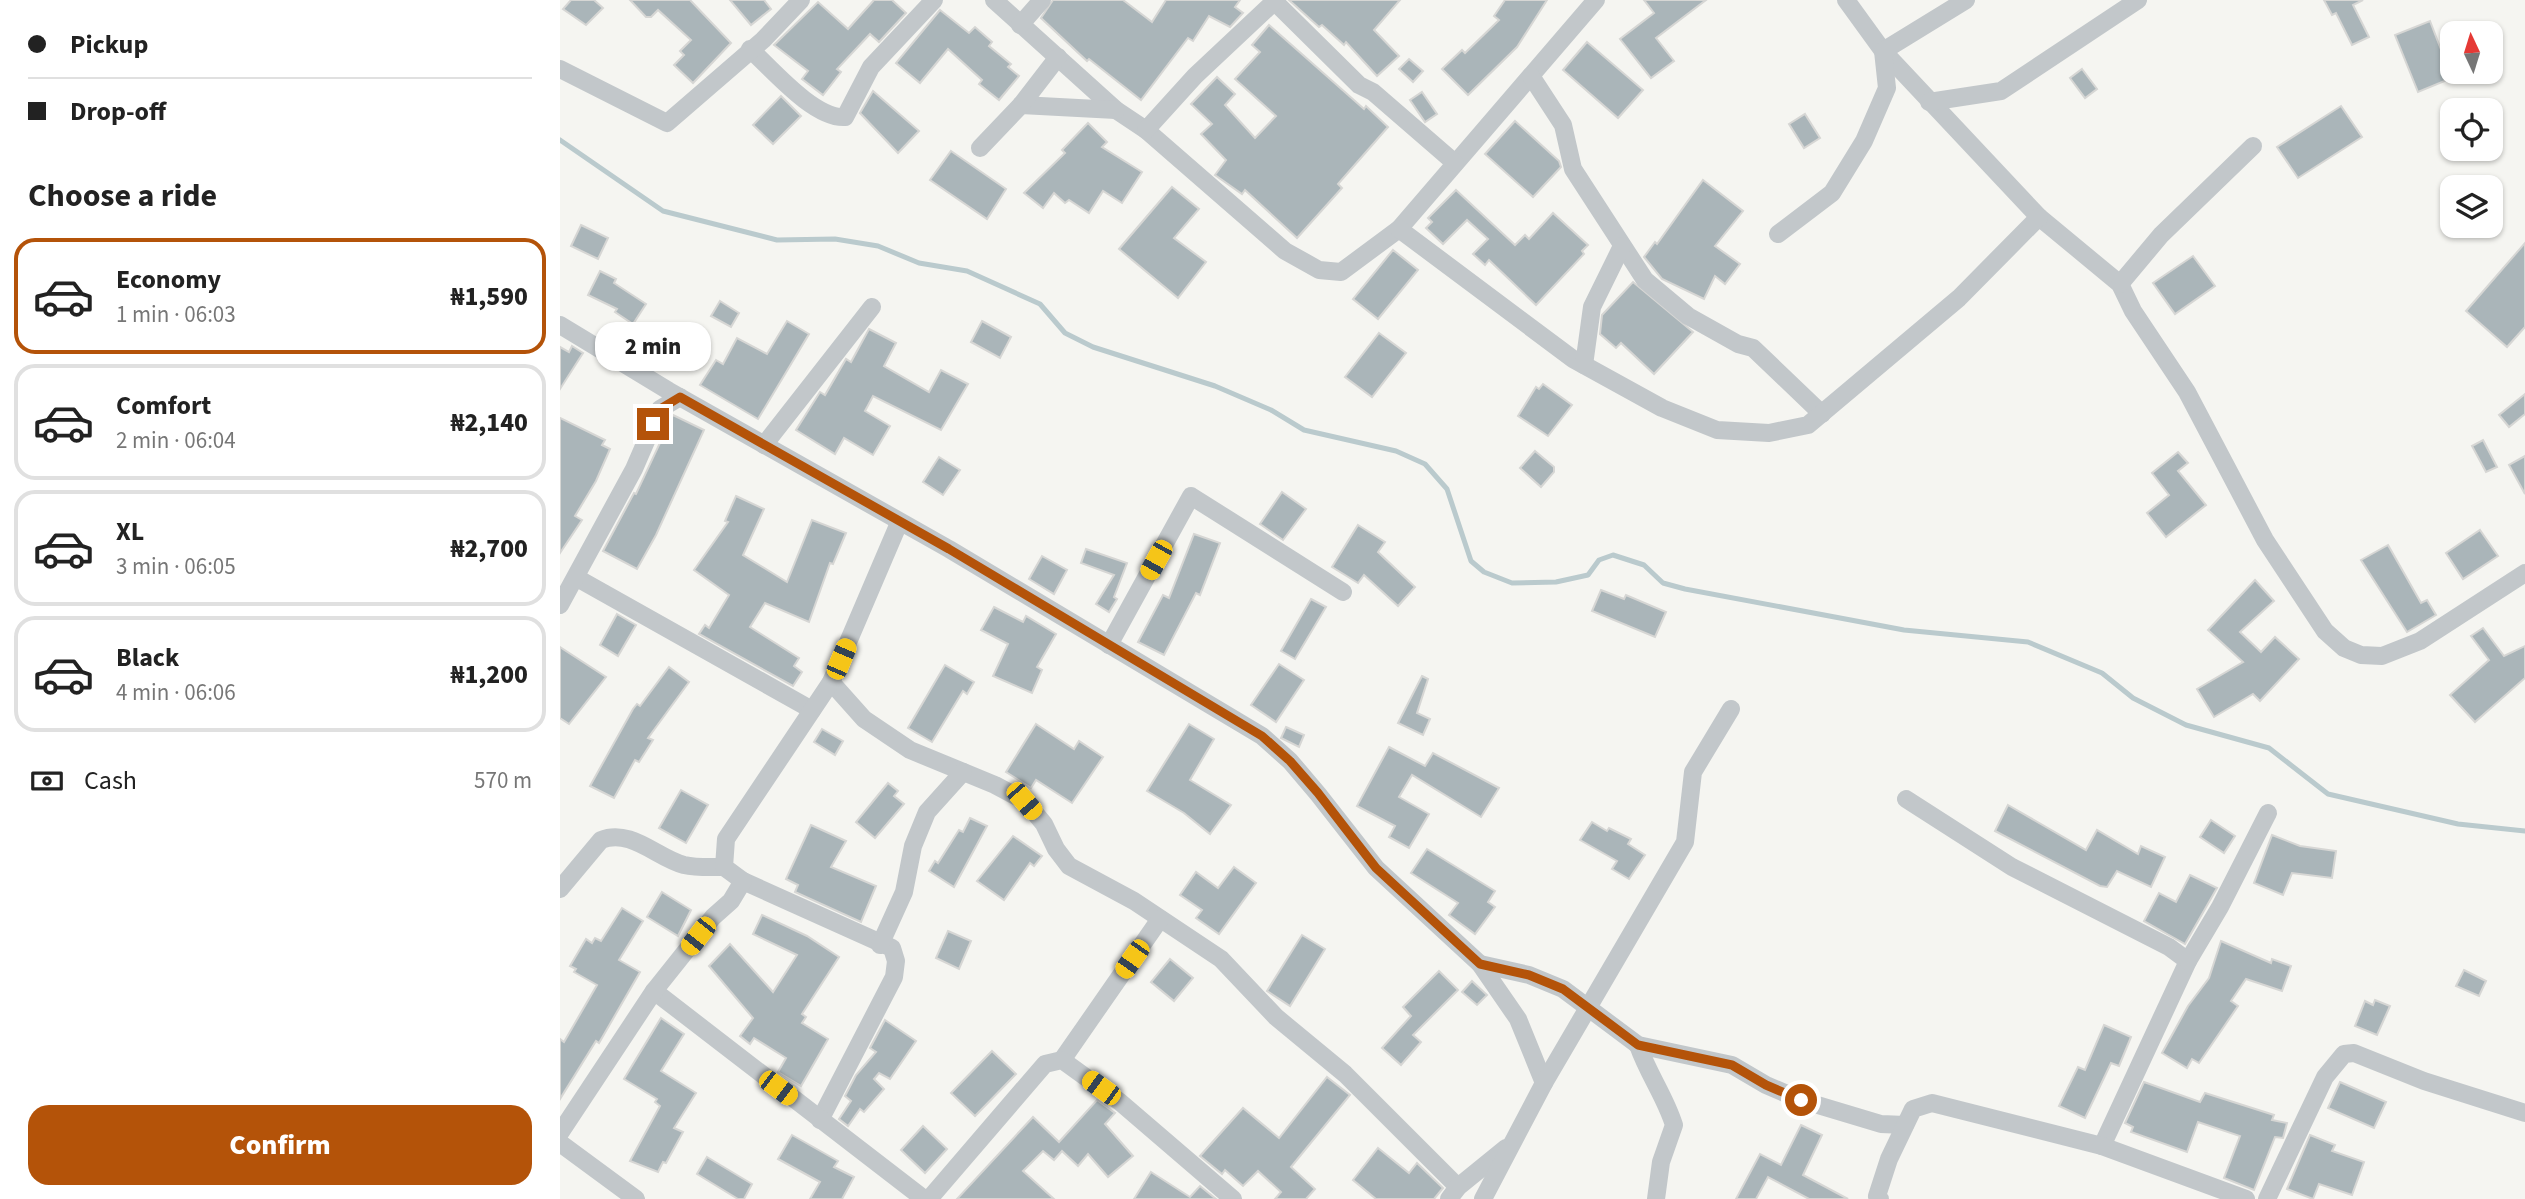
<!DOCTYPE html>
<html lang="en">
<head>
<meta charset="utf-8">
<style>
  :root { --surface:#fff; --page:#f6f6f6; --text:#222; --muted:#767676; --line:#e0e0e0; --accent:#b45309 }
  body { margin:0; font-family:"Source Sans 3",sans-serif; background:var(--page); color:var(--text); height:100vh; display:flex; flex-direction:column; font-size:26px; white-space:nowrap }
  * { box-sizing:border-box; margin:0 }
  p { font-size:23px; color:var(--muted) }
  .icon { flex:none; width:38px; height:38px; fill:none; stroke:currentColor; stroke-width:2; stroke-linecap:round; stroke-linejoin:round }
  .map { position:relative; flex:1; overflow:hidden }
  .drawer { display:flex; flex-direction:column; background:var(--surface); width:560px }
  .drawer>* { flex:none }
  .banner { display:grid; align-content:center; height:154px; padding:0 28px; background:var(--surface) }
  .needle { width:46px; rotate:356deg }
  .tools { position:absolute; left:1880px; top:21px; display:grid; gap:14px }
  .tools a { display:grid; place-items:center; width:63px; height:63px; border-radius:14px; background:var(--surface); box-shadow:0 2px 5px #0004; font-size:35px }
  .end { position:absolute; width:32px; height:32px; margin:-16px; border:9px solid #b45309; background:#fff; box-shadow:0 0 0 4px #fff }
  .from { border-radius:50% }
  .bubble { position:absolute; height:49px; border-radius:21px; background:var(--surface); box-shadow:0 2px 5px #0004; font-size:23px; font-weight:800; line-height:49px; text-align:center }
  .car { position:absolute; width:21px; height:42px; margin:-21px -10px; border-radius:9px; box-shadow:0 0 5px 2px #0007; background:linear-gradient(#f5c518 24%,#345 0 40%,#f5c518 0 76%,#345 0 86%,#f5c518 0) }
  .banner b { display:flex; align-items:center; gap:24px; height:66px; font-size:26px }
  .banner b+b { border-top:2px solid var(--line) }
  .banner i { width:18px; height:18px; background:var(--text) }
  ul { padding:0; list-style:none }
  li { display:flex; align-items:center; gap:21px; height:116px; margin:0 14px 10px; padding:0 14px; border:4px solid var(--line); border-radius:21px }
  li div { flex:1 }
  li b { display:block; font-size:26px }
  li em { font-style:normal; font-weight:800 }
  li.current { border-color:var(--accent) }
  li>.icon { width:63px; height:63px; stroke-width:1.5 }
  h2 { padding:0 28px; font-size:32px; line-height:84px }
  .pay { display:flex; align-items:center; gap:18px; height:77px; padding:0 28px; font-size:26px }
  .pay p { margin-inline-start:auto }
  .primary-button { display:flex; gap:14px; margin-top:auto; padding:14px 28px }
  .primary-button a { flex:1; height:80px; border-radius:21px; background:var(--accent); color:#fff; font-size:28px; font-weight:800; line-height:80px; text-align:center }
  main { display:flex; flex:1; min-height:0 }
  .map>svg:first-child { display:block }
</style>
</head>
<body>
<main>
<section class="drawer">
<div class="banner">
<b><i class="from"></i>Pickup</b>
<b><i></i>Drop-off</b>
</div>
<h2>Choose a ride</h2>
<ul>
<li class="current"><svg class="icon" aria-label="car" viewBox="0 0 24 24"><path d="M5 17H2v-5l4-1 3-4h7l3 4 3 1v5h-3M9 17h6M6 11h13"/><circle cx="7" cy="17" r="2"/><circle cx="17" cy="17" r="2"/></svg><div><b>Economy</b><p>1 min · 06:03</p></div><em>₦1,590</em></li>
<li><svg class="icon" aria-label="car" viewBox="0 0 24 24"><path d="M5 17H2v-5l4-1 3-4h7l3 4 3 1v5h-3M9 17h6M6 11h13"/><circle cx="7" cy="17" r="2"/><circle cx="17" cy="17" r="2"/></svg><div><b>Comfort</b><p>2 min · 06:04</p></div><em>₦2,140</em></li>
<li><svg class="icon" aria-label="car" viewBox="0 0 24 24"><path d="M5 17H2v-5l4-1 3-4h7l3 4 3 1v5h-3M9 17h6M6 11h13"/><circle cx="7" cy="17" r="2"/><circle cx="17" cy="17" r="2"/></svg><div><b>XL</b><p>3 min · 06:05</p></div><em>₦2,700</em></li>
<li><svg class="icon" aria-label="car" viewBox="0 0 24 24"><path d="M5 17H2v-5l4-1 3-4h7l3 4 3 1v5h-3M9 17h6M6 11h13"/><circle cx="7" cy="17" r="2"/><circle cx="17" cy="17" r="2"/></svg><div><b>Black</b><p>4 min · 06:06</p></div><em>₦1,200</em></li>
</ul>
<div class="pay"><svg class="icon" aria-label="cash" viewBox="0 0 24 24"><path d="M3 7h18v10H3z"/><circle cx="12" cy="12" r="2"/></svg>Cash<p>570 m</p></div>
<div class="primary-button"><a>Confirm</a></div>
</section>
<div class="map">
<svg width="1965" height="1199" viewBox="0 0 1965 1199">
  <rect width="100%" height="100%" fill="#f5f5f1"/>
  <g fill="none" stroke-linecap="round" stroke-linejoin="round">
    <path stroke="#bacacd" stroke-width="5" d="M0,140L103,211L217,240L275,239L318,246L359,263L407,271L480,304L505,333L533,347L655,386L711,410L744,430L836,451L865,464L887,489L911,561L924,572L952,583L996,582L1028,575L1039,560L1053,555L1084,565L1103,583L1125,589L1344,630L1468,642L1542,673L1573,698L1626,725L1709,748L1768,794L1898,824L1965,831"/>
  </g>
  <g fill="#aab5b9" stroke="#d6d6d4" stroke-width="2">
    <path d="M11,0H34L43,8L26,25L3,9Z"/>
    <path d="M70,0H130L171,43L133,83L114,65L124,55L120,51L131,40L98,10L91,17H86Z"/>
    <path d="M170,0H204L211,9L191,25Z"/>
    <path d="M314,0H332L346,13L319,42L310,34L277,69L281,72L263,95L242,79L248,71L214,45L258,2L288,29Z"/>
    <path d="M493,0H563L592,22L606,0H680L675,7L683,13L670,27L649,16L633,41L628,38L581,100L529,59L527,61L481,18Z"/>
    <path d="M729,0H840L814,30L839,56L817,76L786,42L784,45L762,25L759,27Z"/>
    <path d="M945,0H987L957,47L908,95L882,69L902,50L905,53L939,20L934,16Z"/>
    <path d="M1084,0H1146L1096,38L1114,61L1091,78L1060,39L1094,13Z"/>
    <path d="M1764,0H1803L1793,5L1809,37L1792,45L1776,13L1772,15Z"/>
    <path d="M380,10L409,33L415,27L432,42L429,46L451,64L448,67L459,76L439,100L419,84L422,80L388,49L360,83L336,63Z"/>
    <path d="M1870,21L1892,78L1858,92L1835,35Z"/>
    <path d="M709,25L804,109L806,106L828,127L778,184L782,188L737,238L685,190L682,194L655,175L666,160L641,134L652,124L631,104L657,77L675,94L665,105L695,138L716,116L675,79L700,52L692,45Z"/>
    <path d="M1027,42L1083,90L1058,118L1003,70Z"/>
    <path d="M849,59L863,71L853,82L839,69Z"/>
    <path d="M1522,69L1537,89L1525,98L1510,78Z"/>
    <path d="M313,91L359,131L338,153L300,113Z"/>
    <path d="M862,92L877,114L865,122L850,100Z"/>
    <path d="M221,96L241,116L213,144L193,125Z"/>
    <path d="M1781,106L1802,137L1738,178L1717,147Z"/>
    <path d="M1245,114L1260,138L1244,148L1229,124Z"/>
    <path d="M955,121L999,161L1001,167L973,197L925,154Z"/>
    <path d="M528,123L547,142L542,147L582,172L562,203L543,191L529,213L509,200L505,203L494,193L483,208L464,193L505,153L502,150Z"/>
    <path d="M391,151L446,189L427,219L370,180Z"/>
    <path d="M1143,180L1183,211L1155,246L1180,264L1165,284L1155,276L1144,299L1102,279L1084,257L1095,242L1097,244Z"/>
    <path d="M612,187L639,209L614,238L646,262L618,298L559,249Z"/>
    <path d="M896,190L955,245L965,235L969,239L993,213L1028,245L1022,251L1024,254L976,305L929,260L925,265L913,254L928,239L907,220L883,244L866,228L872,222L868,218Z"/>
    <path d="M21,225L48,238L38,259L11,246Z"/>
    <path d="M1965,243V327L1947,347L1906,311Z"/>
    <path d="M833,250L858,270L818,319L793,299Z"/>
    <path d="M1633,256L1655,286L1615,314L1593,283Z"/>
    <path d="M40,271L56,279L54,283L86,304L73,324L55,312L57,309L28,295Z"/>
    <path d="M1073,282L1133,332L1094,374L1061,343L1056,348L1040,334L1042,315Z"/>
    <path d="M160,301L179,313L171,327L151,316Z"/>
    <path d="M227,321L249,334L198,419L140,385L156,360L163,364L177,338L207,354Z"/>
    <path d="M422,321L451,337L440,358L411,342Z"/>
    <path d="M309,329L336,343L324,366L369,392L381,370L408,384L381,430L313,396L305,411L330,426L313,455L284,438L275,454L236,430L260,392L265,395L286,359L291,362Z"/>
    <path d="M819,333L846,353L812,397L785,377Z"/>
    <path d="M12,346L23,353L0,389V347L9,352Z"/>
    <path d="M983,384L1012,405L988,436L958,416L976,387L979,389Z"/>
    <path d="M1965,394V414L1949,427L1939,415Z"/>
    <path d="M113,415L144,430L96,535L77,569L43,551L74,493L76,494Z"/>
    <path d="M0,418L45,440L42,445L50,449L36,481L15,516L22,520L0,553Z"/>
    <path d="M1923,440L1937,467L1926,472L1912,446Z"/>
    <path d="M975,451L994,467V472L981,487L960,468Z"/>
    <path d="M1618,452L1628,463L1618,471L1646,505L1606,537L1587,513L1609,495L1592,473Z"/>
    <path d="M1965,456V494L1949,465Z"/>
    <path d="M379,457L400,470L383,495L363,482Z"/>
    <path d="M722,492L746,509L723,540L700,524Z"/>
    <path d="M176,496L204,509L183,555L227,582L252,520L286,533L273,564L270,563L249,622L205,603L190,627L239,658L234,666L242,672L233,686L139,634L145,625L149,628L169,595L134,570L168,522L165,521Z"/>
    <path d="M798,525L825,542L818,552L855,587L838,606L804,575L798,583L772,567Z"/>
    <path d="M1920,530L1938,556L1903,579L1886,553Z"/>
    <path d="M634,534L660,543L640,595L636,593L604,655L578,642L603,595L609,598Z"/>
    <path d="M1828,545L1861,603L1867,600L1876,615L1847,632L1801,560Z"/>
    <path d="M526,549L567,563L554,597L557,599L549,612L536,604L554,575L521,563Z"/>
    <path d="M482,556L507,570L494,594L469,579Z"/>
    <path d="M1695,580L1714,601L1680,632L1701,652L1715,637L1739,659L1700,701L1693,694L1654,717L1637,689L1683,662L1648,630Z"/>
    <path d="M1041,590L1064,599L1066,595L1106,612L1095,637L1032,611Z"/>
    <path d="M751,599L766,607L735,659L721,651Z"/>
    <path d="M434,607L463,622L466,616L496,634L477,667L482,670L472,693L433,676L448,644L421,630Z"/>
    <path d="M57,614L76,625L58,656L40,645Z"/>
    <path d="M1923,628L1944,656L1965,646V678L1915,722L1890,695L1929,660L1911,636Z"/>
    <path d="M0,647L46,677L9,724L0,718Z"/>
    <path d="M719,664L744,680L716,722L691,705Z"/>
    <path d="M385,665L414,682L407,694L403,691L372,742L348,728Z"/>
    <path d="M109,667L129,682L88,738L93,740L79,762L75,760L54,798L30,786L73,709L77,704L80,706Z"/>
    <path d="M862,676L868,679L857,713L870,719L863,735L838,723Z"/>
    <path d="M476,724L514,749L519,741L543,757L512,803L476,780L471,788L446,772Z"/>
    <path d="M629,724L654,739L630,780L671,805L650,834L624,813L587,791Z"/>
    <path d="M726,727L744,735L739,747L721,738Z"/>
    <path d="M262,729L283,741L275,755L254,742Z"/>
    <path d="M829,747L865,766L873,753L939,788L921,817L852,775L839,797L869,814L849,848L829,837L835,826L797,806Z"/>
    <path d="M328,783L338,791L334,796L344,804L315,838L296,822Z"/>
    <path d="M121,790L148,805L126,843L99,828Z"/>
    <path d="M1448,805L1526,850L1537,830L1578,854L1581,846L1605,857L1591,887L1557,871L1547,887L1540,886L1435,831Z"/>
    <path d="M410,818L427,826L394,887L369,871L375,861L378,863L399,830L403,832Z"/>
    <path d="M1651,820L1675,836L1664,853L1640,837Z"/>
    <path d="M1032,822L1047,831L1049,828L1071,839L1068,844L1085,855L1069,879L1052,869L1057,861L1020,840Z"/>
    <path d="M251,825L286,841L271,867L316,886L301,922L235,892L238,885L226,879Z"/>
    <path d="M1712,835L1740,846L1776,851L1772,878L1732,873L1723,895L1694,883Z"/>
    <path d="M453,836L482,856L474,866L470,863L444,900L417,881Z"/>
    <path d="M867,849L935,891L928,902L935,907L915,934L889,915L898,903L851,873Z"/>
    <path d="M674,867L696,883L659,934L636,918L642,910L620,895L636,872L658,888Z"/>
    <path d="M1630,875L1657,888L1625,944L1584,921L1599,893L1616,902Z"/>
    <path d="M102,892L131,910L118,936L87,917Z"/>
    <path d="M62,908L83,921L59,960L80,972L39,1043L36,1041L0,1099V1039L4,1042L37,985L14,972L16,969L10,966L26,939L32,943L35,938L41,941Z"/>
    <path d="M202,915L247,936L279,957L242,1014L246,1017L242,1023L268,1039L241,1086L218,1072L226,1058L194,1038L190,1044L180,1036L193,1018L149,966L170,944L213,992L237,955L193,934Z"/>
    <path d="M388,931L411,941L399,969L376,958Z"/>
    <path d="M742,935L765,949L730,1006L707,991Z"/>
    <path d="M1661,941L1711,963L1712,959L1731,966L1722,991L1686,979L1671,1001L1678,1006L1639,1063L1632,1059L1627,1068L1602,1053L1628,1006L1649,978Z"/>
    <path d="M610,959L633,978L614,1001L591,982Z"/>
    <path d="M1904,970L1926,981L1919,996L1896,986Z"/>
    <path d="M879,971L898,990L853,1035L861,1042L841,1065L822,1048L851,1016L843,1007Z"/>
    <path d="M912,981L927,995L917,1005L902,992Z"/>
    <path d="M1815,1000L1830,1006L1817,1035L1795,1026L1805,1001L1813,1005Z"/>
    <path d="M101,1018L124,1034L101,1071L136,1093L114,1128L123,1132L106,1163L103,1162L98,1172L70,1161L100,1106L95,1102L97,1099L64,1079Z"/>
    <path d="M325,1020L356,1041L330,1079L319,1073L314,1079L324,1089L304,1112L300,1109L288,1126L279,1119L291,1101L285,1096L296,1075L316,1052L310,1048Z"/>
    <path d="M1544,1025L1571,1037L1559,1066L1551,1063L1525,1118L1499,1106L1518,1067L1525,1070Z"/>
    <path d="M432,1051L456,1074L415,1116L391,1093Z"/>
    <path d="M767,1077L790,1095L731,1167L755,1189L746,1199H715L721,1192L698,1171L683,1186L665,1170L662,1174L640,1156L683,1108L719,1138Z"/>
    <path d="M1584,1082L1640,1102L1645,1093L1714,1115L1712,1120L1727,1123L1723,1138L1715,1137L1694,1190L1664,1178L1680,1136L1638,1122L1627,1152L1571,1132L1573,1127L1565,1123Z"/>
    <path d="M1780,1082L1826,1102L1814,1128L1768,1108Z"/>
    <path d="M537,1100L555,1113L545,1124L573,1156L548,1177L528,1154L518,1166L502,1151L494,1160L483,1151L463,1171L494,1199H397L473,1117L499,1142Z"/>
    <path d="M1241,1125L1262,1135L1243,1175L1288,1199H1249L1208,1177L1196,1199H1176L1200,1154L1221,1165Z"/>
    <path d="M363,1126L387,1149L365,1173L341,1150Z"/>
    <path d="M232,1135L278,1161L274,1167L294,1177L282,1199H250L260,1182L218,1159Z"/>
    <path d="M1750,1135L1775,1145L1772,1151L1804,1162L1792,1195L1759,1184L1753,1199L1727,1189Z"/>
    <path d="M818,1148L849,1173L857,1163L883,1188L874,1199H816L793,1180Z"/>
    <path d="M147,1157L192,1184L184,1199H178L137,1174Z"/>
    <path d="M591,1172L630,1197L640,1186L656,1199H574Z"/>
  </g>
  <g fill="none" stroke-linecap="round" stroke-linejoin="round">
    <g stroke="#c2c7ca" stroke-width="18">
      <path d="M434,0L556,110L586,130L725,251L759,270L781,272L839,229L1036,0"/>
      <path d="M1286,0L1323,51L1479,217L1560,284L1573,311L1627,392L1705,540L1765,631L1784,648L1801,655L1822,656L1860,641L1965,573"/>
      <path d="M714,1L799,85L813,92L895,163"/>
      <path d="M460,25L482,0"/>
      <path d="M190,49C212,69 254,119 285,117L311,67L374,0"/>
      <path d="M0,69L107,123L203,40L241,0"/>
      <path d="M971,76L1003,125L1013,169L1085,280L1128,316L1178,344L1193,348L1262,414"/>
      <path d="M1369,102L1441,91L1578,0"/>
      <path d="M461,105L556,110"/>
      <path d="M586,130L635,76L716,0"/>
      <path d="M420,148L461,105L498,57"/>
      <path d="M839,229L1013,359L1102,408L1157,430L1209,433L1248,425L1399,298L1479,217"/>
      <path d="M1218,234L1272,193L1304,141L1327,88L1323,51L1406,0"/>
      <path d="M1560,284L1601,235L1693,146"/>
      <path d="M0,325L109,391L389,549L702,736L730,761L758,794L816,868L920,964L958,1019L984,1083"/>
      <path d="M1024,365L1032,307L1062,246"/>
      <path d="M204,445L312,307"/>
      <path d="M17,578L252,710"/>
      <path d="M0,605L74,469L100,409L120,397"/>
      <path d="M549,645L631,496L783,592"/>
      <path d="M271,682L304,719L350,750L435,785L465,801L484,824L496,849L509,866L574,901L661,959L716,1017L785,1074L898,1187"/>
      <path d="M1346,799L1452,867L1609,947L1628,961L1542,1146"/>
      <path d="M183,881L332,948L336,961L334,977L260,1120"/>
      <path d="M0,889L41,840C71,828 97,858 124,865C137,868 151,867 164,867"/>
      <path d="M320,945L344,892L353,846L367,812L403,772"/>
      <path d="M1628,961L1660,907L1708,813"/>
      <path d="M920,964L969,975L1003,989L1078,1045L1172,1065L1206,1085L1241,1100L1321,1124L1345,1125"/>
      <path d="M94,991L364,1199"/>
      <path d="M1078,1045C1088,1074 1105,1096 1114,1125L1101,1162L1096,1199"/>
      <path d="M502,1060L600,919"/>
      <path d="M0,1133L94,991L153,917L171,901L183,881L164,867L166,839L271,682L339,523"/>
      <path d="M0,1143L76,1199"/>
      <path d="M369,1199L485,1064L502,1060L560,1102L673,1199"/>
      <path d="M889,1199L898,1187L946,1148"/>
      <path d="M923,1199L984,1083L1125,842L1133,772L1171,709"/>
      <path d="M1320,1199L1317,1196L1329,1159L1353,1109L1372,1103L1542,1146L1686,1199"/>
      <path d="M1707,1199L1765,1077L1784,1054L1794,1053L1864,1081L1965,1113"/>
    </g>
  </g>
  <g fill="none" stroke-linecap="round" stroke-linejoin="round">
    <path stroke="#b45309" stroke-width="9" d="M93,424L100,409L120,397L389,549L702,736L730,761L758,793L816,868L920,964L969,975L1003,989L1078,1045L1172,1065L1206,1085L1241,1100"/>
  </g>
</svg>
<div class="tools">
<a><svg class="needle" viewBox="-14 -14 28 28"><path d="M0-13l5 13h-10z" fill="#e53935"/><path d="M0 13l5-13h-10z" fill="#767676"/></svg></a>
<a><svg class="icon" aria-label="locate" viewBox="0 0 24 24"><circle cx="12" cy="12" r="6"/><path d="M12 2v4M12 18v4M2 12h4M18 12h4"/></svg></a>
<a><svg class="icon" aria-label="layers" viewBox="0 0 24 24"><path d="M12 4l9 5-9 5-9-5zM3 14l9 5 9-5"/></svg></a>
</div>
<i class="end from" style="left:1241px;top:1100px"></i>
<i class="end" style="left:93px;top:424px"></i>
<div class="bubble" style="left:35px;top:322px;width:116px">2 min</div>
<i class="car" style="left:596px;top:560px;rotate:209deg"></i>
<i class="car" style="left:281px;top:659px;rotate:23deg"></i>
<i class="car" style="left:464px;top:801px;rotate:139deg"></i>
<i class="car" style="left:138px;top:936px;rotate:218deg"></i>
<i class="car" style="left:572px;top:959px;rotate:215deg"></i>
<i class="car" style="left:218px;top:1088px;rotate:127deg"></i>
<i class="car" style="left:541px;top:1088px;rotate:306deg"></i>
</div>
</main>
</body>
</html>
